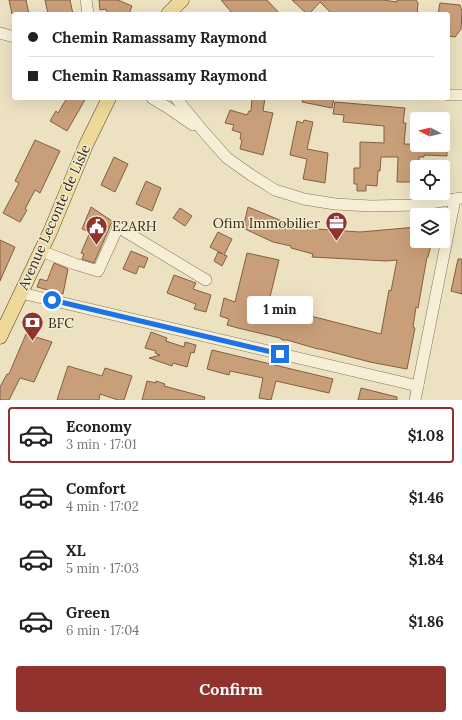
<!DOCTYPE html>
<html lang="en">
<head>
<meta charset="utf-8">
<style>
  :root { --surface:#fff; --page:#f2f2f2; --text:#222; --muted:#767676; --line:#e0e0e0; --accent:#92322c }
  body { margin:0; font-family:Lora,serif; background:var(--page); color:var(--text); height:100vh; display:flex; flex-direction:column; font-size:15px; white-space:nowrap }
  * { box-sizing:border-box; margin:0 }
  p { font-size:13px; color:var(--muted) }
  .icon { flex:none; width:22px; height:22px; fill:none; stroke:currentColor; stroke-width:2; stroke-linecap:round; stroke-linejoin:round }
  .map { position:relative; height:400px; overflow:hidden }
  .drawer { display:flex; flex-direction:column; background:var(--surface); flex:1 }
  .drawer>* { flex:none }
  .banner { position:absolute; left:12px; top:12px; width:438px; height:88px; border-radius:4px; box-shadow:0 4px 16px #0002; display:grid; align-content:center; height:88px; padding:0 16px; background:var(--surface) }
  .needle { width:26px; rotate:277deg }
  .buttons { position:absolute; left:410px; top:112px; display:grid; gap:8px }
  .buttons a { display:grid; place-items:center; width:40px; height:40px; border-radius:4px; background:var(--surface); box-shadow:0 4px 16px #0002; font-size:20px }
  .end { position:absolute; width:18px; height:18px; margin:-9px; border:5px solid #1a73e8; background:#fff; box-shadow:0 0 0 2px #fff }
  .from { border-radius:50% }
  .bubble { position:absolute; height:28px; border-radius:4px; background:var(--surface); box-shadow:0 4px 16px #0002; font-size:13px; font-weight:800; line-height:28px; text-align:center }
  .banner b { display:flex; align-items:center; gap:14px; height:38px; font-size:15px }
  .banner b+b { border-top:1px solid var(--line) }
  .banner i { width:10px; height:10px; background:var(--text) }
  ul { padding:7px 0 0; list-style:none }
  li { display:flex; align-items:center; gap:12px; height:56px; margin:0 8px 6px; padding:0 8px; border:2px solid transparent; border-radius:4px }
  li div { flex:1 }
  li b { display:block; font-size:15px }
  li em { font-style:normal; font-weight:800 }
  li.selected { border-color:var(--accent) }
  li>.icon { width:36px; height:36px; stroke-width:1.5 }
  .action { display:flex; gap:8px; margin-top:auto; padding:8px 16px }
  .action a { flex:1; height:46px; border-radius:4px; background:var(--accent); color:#fff; font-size:16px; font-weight:800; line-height:46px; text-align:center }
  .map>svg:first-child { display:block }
</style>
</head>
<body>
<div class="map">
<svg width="462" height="400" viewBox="0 0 462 400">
  <rect width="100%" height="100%" fill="#ece2c2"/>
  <g fill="#c99f79" stroke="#835f41">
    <path d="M9,0H26L29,14H12Z"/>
    <path d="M45,0H70L73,14H48Z"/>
    <path d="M99,0H118L132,6L129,14H107L106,9L100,10Z"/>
    <path d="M221,0H267L280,14H233Z"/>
    <path d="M292,0H383L397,2V0H416L418,3L417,14H332L320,2L309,14H307Z"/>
    <path d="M440,3L460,5L462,11L461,29L455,37L448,36V14H438Z"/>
    <path d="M67,98H86L67,131L50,121L56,111L58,113Z"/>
    <path d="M252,98H265L263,111L273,113L263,155L240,149L242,140L240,139L241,133L232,130L234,125L225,123L230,110L247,115L249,111H251Z"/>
    <path d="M303,98H334L332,108L302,102Z"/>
    <path d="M335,102L405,108L403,123H406L404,144L447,145V156L424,155V157H419V167H417V182H397L398,157H381L380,171H378L377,186L366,185V191H357V184H354V168H360V142L384,143V126L343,122L344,115L333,114Z"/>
    <path d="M304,120L313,122L307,149L328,153L325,183L303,179L307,159L290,155L297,121L303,123Z"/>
    <path d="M35,140L60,151L40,193L35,190L25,209L27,210L20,222L3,213L19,183L15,181Z"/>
    <path d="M114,157L128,164L115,192L101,185Z"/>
    <path d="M146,181L161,188L152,211L136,204Z"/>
    <path d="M91,207L112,221L108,231L94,263L82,259L84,254L81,253L90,232L82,229Z"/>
    <path d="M248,207L282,221L316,229L360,232L417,227V241H432L428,257H427L418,308L416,307L413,327L415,328L407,369L370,362L320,349H318L287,340H282L280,338L238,328L227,325L229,319L220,316L224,298L235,302L247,253L279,260L268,305L381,334L389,290L391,291L397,260L386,261L312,257L313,254L291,248V246L273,242L243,228Z"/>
    <path d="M180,208L192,216L185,226L173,218Z"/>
    <path d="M218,232L232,239L224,255L227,256L222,266L214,261L218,252L223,254L210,247Z"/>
    <path d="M0,240L15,247L0,281Z"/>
    <path d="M131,251L148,258L144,268L139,266L136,274L123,269Z"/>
    <path d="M458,259H462V294L451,291Z"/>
    <path d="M54,263L68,269L63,294L37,287L40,279L47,281Z"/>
    <path d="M174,275L196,283L193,289L211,295L206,312L194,309L196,304L167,293Z"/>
    <path d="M151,332L167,338L166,341L184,347L185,342L196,345L194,353L191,352L187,367L173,363L172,366L149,358L160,355L155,353L156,351L145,348Z"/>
    <path d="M26,334L52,342L34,382L20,378L9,400H0V387L7,374H9Z"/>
    <path d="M212,350L333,379L329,393L276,381L271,400L259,398L263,378L230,371L229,375L207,369Z"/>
    <path d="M68,366L102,376L105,368L132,376L124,400H118L100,394L99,400H57Z"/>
    <path d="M147,381L156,383V381L165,384L164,386L205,397L204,400H142Z"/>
    <path d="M361,388L397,397V400H358Z"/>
  </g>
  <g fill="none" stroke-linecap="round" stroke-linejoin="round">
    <defs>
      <g id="minor">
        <path d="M86,0L88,14"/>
        <path d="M0,33L14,37"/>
        <path d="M448,95H462"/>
        <path d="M152,98L167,107L193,125"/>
        <path d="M176,98L203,131L227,158L251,175L275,190L304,199L335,204L371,206L418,205L462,198"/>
        <path d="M41,251L75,264L98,271L118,227L206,280"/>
        <path d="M21,293L418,386"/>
        <path d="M415,400L455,199"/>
      </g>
      <g id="major">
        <path d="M168,14L182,0"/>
        <path d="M0,337L50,232L86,145L109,98"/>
      </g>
    </defs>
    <use href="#minor" stroke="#85745a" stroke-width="12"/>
    <use href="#major" stroke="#53422e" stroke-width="15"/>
    <use href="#minor" stroke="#f7efd5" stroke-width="11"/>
    <use href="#major" stroke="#eed99b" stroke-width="14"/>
  </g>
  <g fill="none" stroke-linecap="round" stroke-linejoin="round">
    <path stroke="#1a73e8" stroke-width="5" d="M52,300L280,354"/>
  </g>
  <defs>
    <symbol id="office-pin" viewBox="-11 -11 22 30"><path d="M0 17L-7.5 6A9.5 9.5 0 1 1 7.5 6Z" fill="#92322c" stroke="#f4ecd1"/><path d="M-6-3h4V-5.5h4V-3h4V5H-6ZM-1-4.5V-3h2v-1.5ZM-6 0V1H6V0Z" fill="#fff"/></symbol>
    <symbol id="civic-pin" viewBox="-11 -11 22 30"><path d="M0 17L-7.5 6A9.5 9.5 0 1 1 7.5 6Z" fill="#92322c" stroke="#f4ecd1"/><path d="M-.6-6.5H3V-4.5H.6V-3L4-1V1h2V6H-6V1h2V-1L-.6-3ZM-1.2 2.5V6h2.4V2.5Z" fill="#fff"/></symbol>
    <symbol id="bank-pin" viewBox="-11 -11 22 30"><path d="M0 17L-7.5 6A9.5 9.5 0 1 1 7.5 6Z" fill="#92322c" stroke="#f4ecd1"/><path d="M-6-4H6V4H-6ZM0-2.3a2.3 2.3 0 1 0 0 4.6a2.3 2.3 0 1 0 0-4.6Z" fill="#fff"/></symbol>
  </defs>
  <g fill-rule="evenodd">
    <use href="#office-pin" x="324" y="210" width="25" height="34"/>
    <use href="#civic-pin" x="84" y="214" width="25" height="34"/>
    <use href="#bank-pin" x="20" y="310" width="25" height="34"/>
  </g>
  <g text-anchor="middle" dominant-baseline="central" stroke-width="3" stroke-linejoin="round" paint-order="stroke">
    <g font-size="14" fill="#352b1e" stroke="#f4ecd1">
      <text transform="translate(54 217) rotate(-66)">Avenue Leconte de Lisle</text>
    </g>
    <g font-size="14" fill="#352b1e" stroke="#f4ecd1" text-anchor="start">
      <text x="320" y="223" text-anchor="end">Ofim Immobilier</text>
      <text x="112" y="226">E2ARH</text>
      <text x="48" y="323">BFC</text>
    </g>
  </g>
</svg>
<div class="buttons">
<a><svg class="needle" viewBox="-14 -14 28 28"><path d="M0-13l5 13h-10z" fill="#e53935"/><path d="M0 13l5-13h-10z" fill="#767676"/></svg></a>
<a><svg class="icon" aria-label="locate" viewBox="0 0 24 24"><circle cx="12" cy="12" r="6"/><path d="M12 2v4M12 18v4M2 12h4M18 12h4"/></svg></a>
<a><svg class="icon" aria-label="layers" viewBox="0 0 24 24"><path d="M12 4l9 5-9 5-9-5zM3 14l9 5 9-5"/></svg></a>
</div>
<i class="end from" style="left:52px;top:300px"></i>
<i class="end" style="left:280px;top:354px"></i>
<div class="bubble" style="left:247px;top:296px;width:66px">1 min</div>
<div class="banner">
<b><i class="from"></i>Chemin Ramassamy Raymond</b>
<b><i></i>Chemin Ramassamy Raymond</b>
</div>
</div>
<section class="drawer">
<ul>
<li class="selected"><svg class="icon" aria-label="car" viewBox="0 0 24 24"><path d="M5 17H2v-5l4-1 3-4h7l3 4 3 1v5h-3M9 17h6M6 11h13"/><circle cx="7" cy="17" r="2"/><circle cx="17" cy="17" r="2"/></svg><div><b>Economy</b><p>3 min · 17:01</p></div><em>$1.08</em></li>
<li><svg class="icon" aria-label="car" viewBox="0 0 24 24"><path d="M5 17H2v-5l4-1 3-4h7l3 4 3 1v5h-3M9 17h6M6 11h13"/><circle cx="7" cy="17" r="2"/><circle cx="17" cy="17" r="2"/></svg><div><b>Comfort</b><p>4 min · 17:02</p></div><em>$1.46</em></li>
<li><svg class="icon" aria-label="car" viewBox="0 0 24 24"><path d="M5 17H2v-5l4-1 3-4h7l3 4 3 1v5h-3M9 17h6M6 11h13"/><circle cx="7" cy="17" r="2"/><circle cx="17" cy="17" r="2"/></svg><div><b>XL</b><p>5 min · 17:03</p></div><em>$1.84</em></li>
<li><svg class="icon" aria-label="car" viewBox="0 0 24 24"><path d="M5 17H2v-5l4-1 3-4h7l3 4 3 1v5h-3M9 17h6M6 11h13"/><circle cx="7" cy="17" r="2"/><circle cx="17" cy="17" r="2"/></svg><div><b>Green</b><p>6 min · 17:04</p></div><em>$1.86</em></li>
</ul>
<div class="action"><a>Confirm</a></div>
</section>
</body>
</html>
